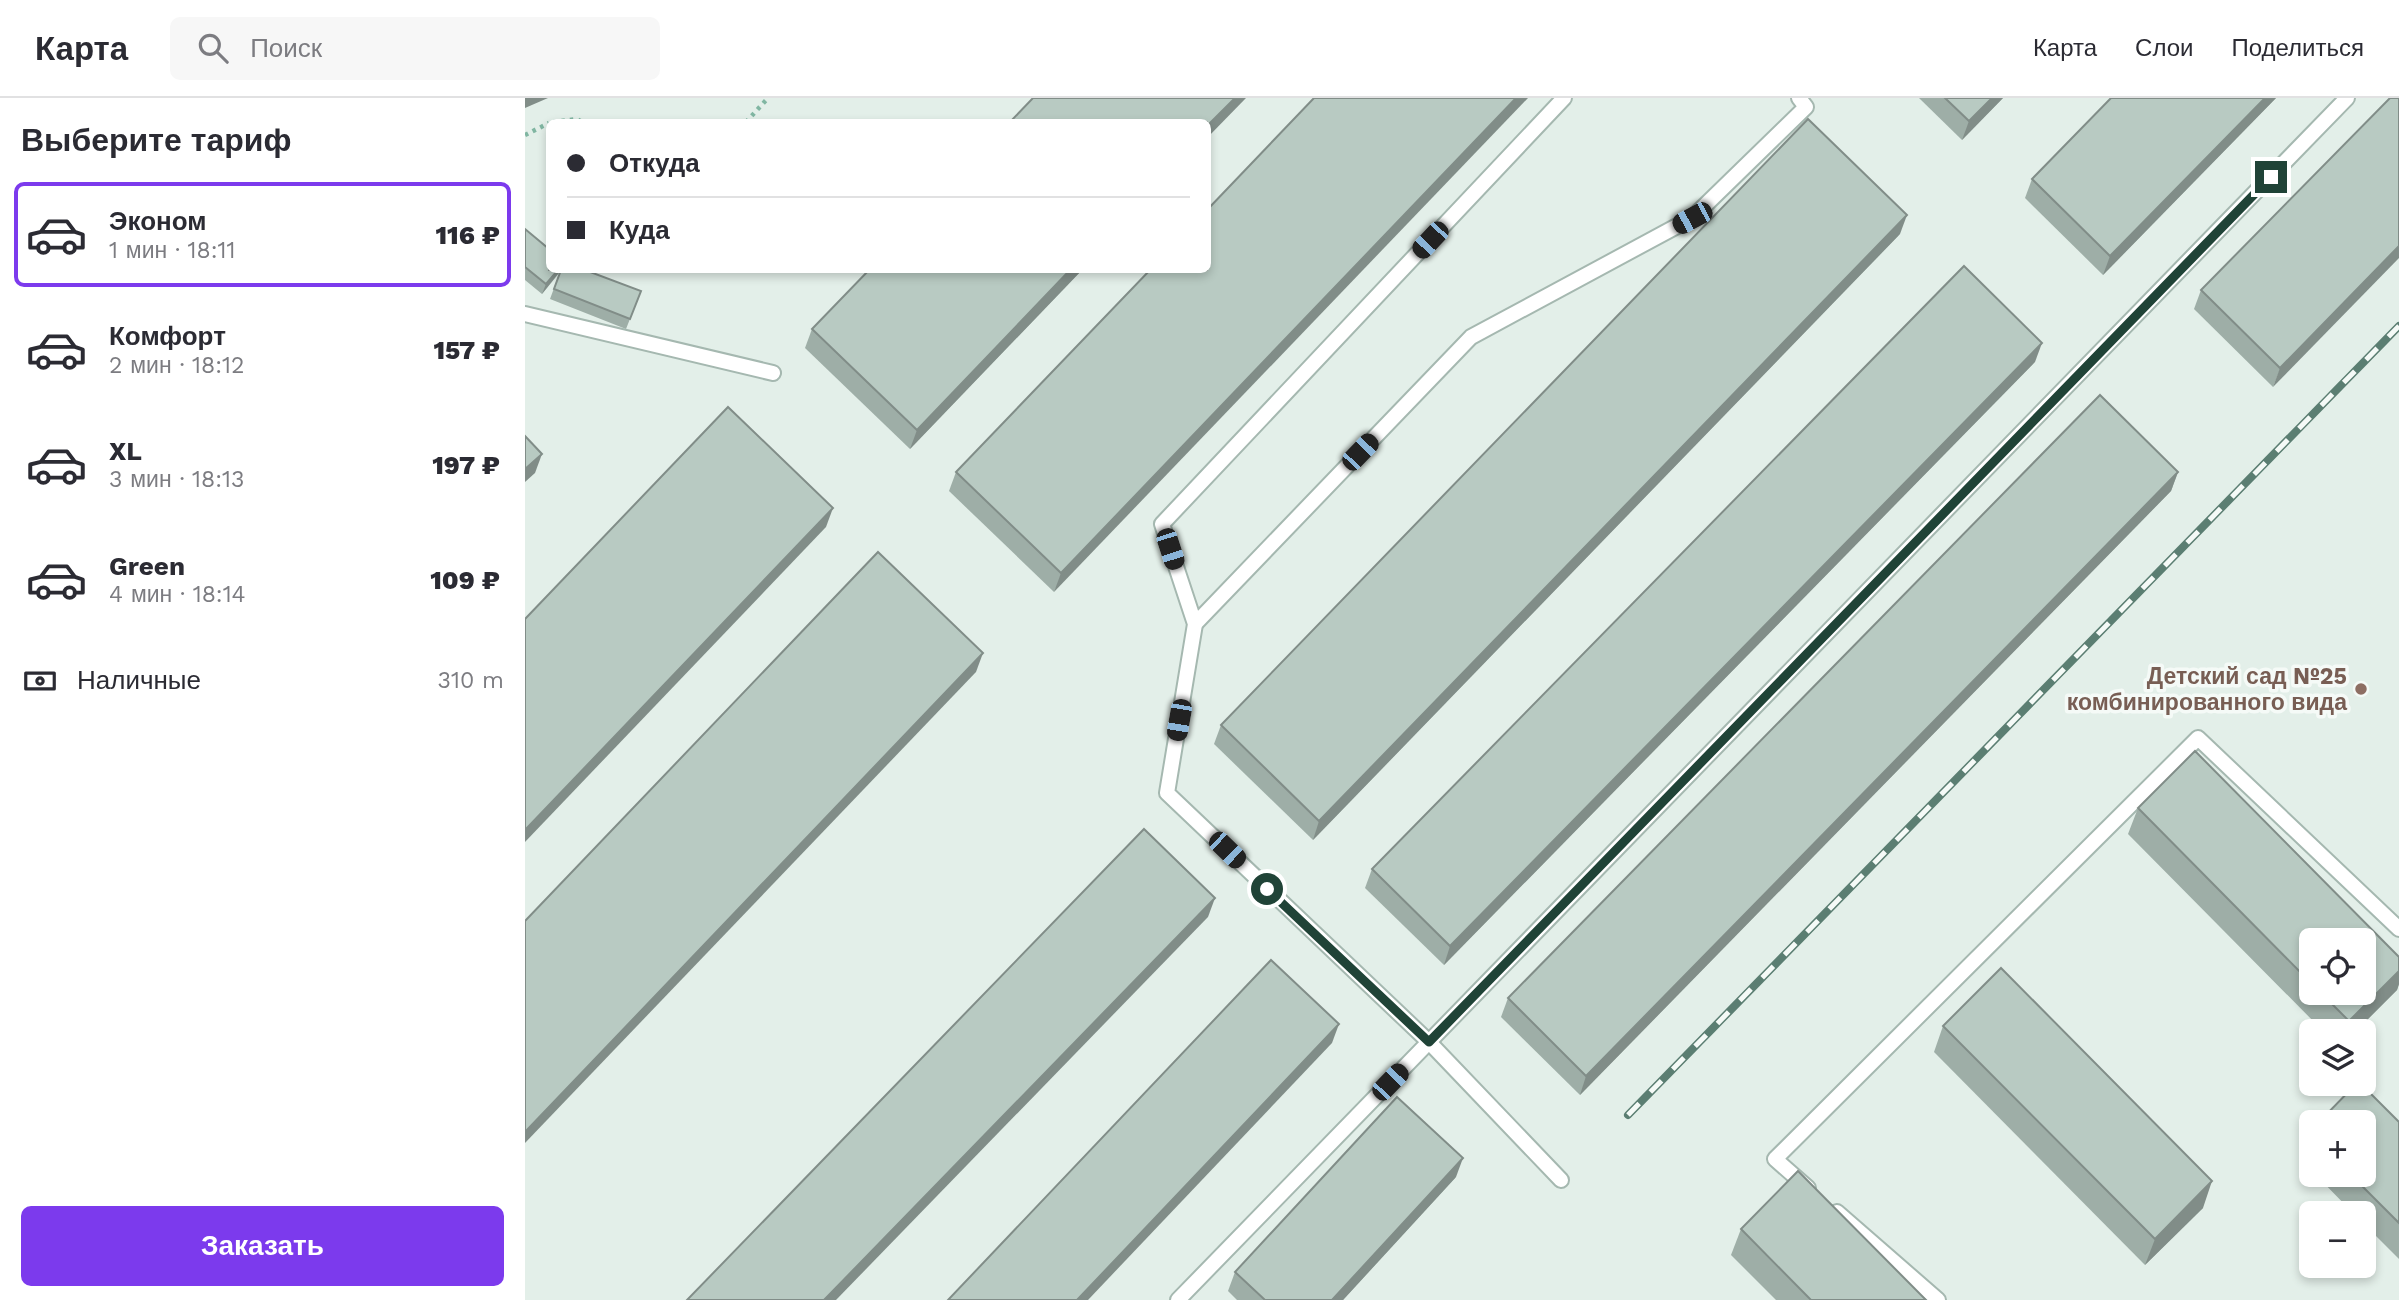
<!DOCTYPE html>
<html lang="ru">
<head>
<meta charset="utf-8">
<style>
  :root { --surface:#fff; --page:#f7f7f7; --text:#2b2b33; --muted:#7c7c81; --line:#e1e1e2; --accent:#7c3aed }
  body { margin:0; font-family:"Work Sans",sans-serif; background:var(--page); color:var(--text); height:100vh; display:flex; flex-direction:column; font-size:26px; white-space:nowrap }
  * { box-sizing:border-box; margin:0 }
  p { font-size:23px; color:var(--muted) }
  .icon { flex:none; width:38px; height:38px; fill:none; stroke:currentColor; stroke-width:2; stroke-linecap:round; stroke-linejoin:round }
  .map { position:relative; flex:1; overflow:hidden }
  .side { display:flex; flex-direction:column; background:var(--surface); width:525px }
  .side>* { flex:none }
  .top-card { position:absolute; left:21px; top:21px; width:665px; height:154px; border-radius:10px; box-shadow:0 4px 10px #0003; display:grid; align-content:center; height:154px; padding:0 21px; background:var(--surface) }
  .tools { position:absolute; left:1774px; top:830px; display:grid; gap:14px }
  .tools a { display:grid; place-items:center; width:77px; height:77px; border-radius:10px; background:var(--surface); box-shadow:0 4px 10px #0003; font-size:35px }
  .end { position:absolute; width:32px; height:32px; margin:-16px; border:9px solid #204337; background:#fff; box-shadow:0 0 0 4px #fff }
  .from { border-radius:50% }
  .car { position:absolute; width:21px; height:42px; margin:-21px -10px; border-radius:9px; box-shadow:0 0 5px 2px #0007; background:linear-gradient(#222 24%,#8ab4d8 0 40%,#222 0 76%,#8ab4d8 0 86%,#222 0) }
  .top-card b { display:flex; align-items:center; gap:24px; height:66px; font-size:26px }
  .top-card b+b { border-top:2px solid var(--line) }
  .top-card i { width:18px; height:18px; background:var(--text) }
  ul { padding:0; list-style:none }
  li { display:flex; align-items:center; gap:21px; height:105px; margin:0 14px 10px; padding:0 7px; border:4px solid transparent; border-radius:10px }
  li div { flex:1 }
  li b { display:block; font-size:26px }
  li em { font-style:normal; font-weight:800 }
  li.on { border-color:var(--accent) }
  li>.icon { width:63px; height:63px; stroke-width:1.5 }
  h2 { padding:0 21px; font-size:32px; line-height:84px }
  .pay { display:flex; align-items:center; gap:18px; height:77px; padding:0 21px; font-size:26px }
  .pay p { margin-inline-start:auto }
  .button { display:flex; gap:14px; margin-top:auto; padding:14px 21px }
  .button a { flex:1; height:80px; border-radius:10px; background:var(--accent); color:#fff; font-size:28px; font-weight:800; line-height:80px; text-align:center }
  header { display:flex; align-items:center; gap:42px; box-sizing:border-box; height:98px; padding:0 35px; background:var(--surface); border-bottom:2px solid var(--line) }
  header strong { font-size:33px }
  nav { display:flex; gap:38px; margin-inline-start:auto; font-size:24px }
  .search { width:490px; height:63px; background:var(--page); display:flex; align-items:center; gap:18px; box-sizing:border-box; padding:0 24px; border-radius:10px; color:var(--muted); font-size:26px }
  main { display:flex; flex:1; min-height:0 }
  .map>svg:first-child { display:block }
</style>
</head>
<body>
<header>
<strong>Карта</strong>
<div class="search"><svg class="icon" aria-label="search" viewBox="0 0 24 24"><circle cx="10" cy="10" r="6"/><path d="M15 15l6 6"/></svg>Поиск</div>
<nav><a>Карта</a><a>Слои</a><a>Поделиться</a></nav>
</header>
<main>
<section class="side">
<h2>Выберите тариф</h2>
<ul>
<li class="on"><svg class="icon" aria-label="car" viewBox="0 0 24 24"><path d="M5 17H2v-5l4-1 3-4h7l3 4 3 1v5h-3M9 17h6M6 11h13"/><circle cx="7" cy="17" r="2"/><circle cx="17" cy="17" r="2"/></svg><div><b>Эконом</b><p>1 мин · 18:11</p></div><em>116 ₽</em></li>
<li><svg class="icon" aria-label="car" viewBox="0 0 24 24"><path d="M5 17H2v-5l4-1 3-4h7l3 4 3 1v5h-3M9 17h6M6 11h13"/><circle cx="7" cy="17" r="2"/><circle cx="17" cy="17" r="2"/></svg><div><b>Комфорт</b><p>2 мин · 18:12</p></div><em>157 ₽</em></li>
<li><svg class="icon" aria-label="car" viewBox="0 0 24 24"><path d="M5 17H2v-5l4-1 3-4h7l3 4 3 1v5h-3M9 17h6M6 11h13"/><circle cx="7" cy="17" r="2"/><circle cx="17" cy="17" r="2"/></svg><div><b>XL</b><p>3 мин · 18:13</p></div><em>197 ₽</em></li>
<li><svg class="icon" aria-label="car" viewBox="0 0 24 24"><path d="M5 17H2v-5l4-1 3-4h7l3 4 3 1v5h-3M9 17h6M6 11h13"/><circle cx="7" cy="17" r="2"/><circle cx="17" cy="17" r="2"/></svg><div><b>Green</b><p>4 мин · 18:14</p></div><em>109 ₽</em></li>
</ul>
<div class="pay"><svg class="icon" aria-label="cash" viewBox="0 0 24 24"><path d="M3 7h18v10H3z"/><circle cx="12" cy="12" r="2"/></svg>Наличные<p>310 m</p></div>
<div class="button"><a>Заказать</a></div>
</section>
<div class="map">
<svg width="1874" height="1202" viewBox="0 0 1874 1202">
  <rect width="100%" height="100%" fill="#e3efe9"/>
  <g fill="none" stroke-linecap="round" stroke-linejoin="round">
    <defs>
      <g id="lane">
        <path d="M0,216L248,275"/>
        <path d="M670,526L946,239L1167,120L1281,9L1274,0"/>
        <path d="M1036,1082L904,944L642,695L670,526L637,426L1039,0"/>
        <path d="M1283,1090L1250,1061L1673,640L1874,831"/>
        <path d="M1312,1114L1413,1202"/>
        <path d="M653,1202L1822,0"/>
      </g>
    </defs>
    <use href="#lane" stroke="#a5b8b0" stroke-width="18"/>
    <g stroke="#80b6a2" stroke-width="4.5" stroke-dasharray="3.5 5" stroke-linecap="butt">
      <path d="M28,24L52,21L57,24"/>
      <path d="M221,24L243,0"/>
      <path d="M0,37L24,25"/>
    </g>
    <use href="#lane" stroke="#fff" stroke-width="14"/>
    <defs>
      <path id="rail" d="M1103,1017L1874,228"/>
    </defs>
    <use href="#rail" stroke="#5b7e72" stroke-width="8"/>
    <use href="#rail" stroke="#f5faf7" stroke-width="5" stroke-dasharray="16" stroke-linecap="butt"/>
  </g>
  <g fill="#9eaea7" fill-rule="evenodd">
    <path d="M789,0L529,494L424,393L431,374Z"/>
    <path d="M1394,0H1478L1437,42Z"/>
    <path d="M1586,0H1751L1578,177L1500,100L1507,81Z"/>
    <path d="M1865,0L1748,289L1669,211L1676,192Z"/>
    <path d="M0,131L24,172L116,193L101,231L25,201L35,174L17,196L0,182Z"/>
    <path d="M1375,136L788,742L689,646L696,627Z"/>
    <path d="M344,172H557L385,351L280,250L287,231Z"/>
    <path d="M1510,264L919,867L840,790L847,771Z"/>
    <path d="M1653,374L1646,393L1055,997L976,919L983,900Z"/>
    <path d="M1613,710L1874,859V886L1872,892L1831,933H1798L1603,736ZM1787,842L1839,894H1787Z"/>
    <path d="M1418,928L1678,1110L1620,1167L1409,954Z"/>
    <path d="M1874,1024V1161L1839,1126V1115H1828L1790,1076H1839Z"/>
    <path d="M1787,1031V1073L1774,1060L1783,1034Z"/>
    <path d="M931,1079L818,1202H712L703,1193L710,1174Z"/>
    <path d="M1216,1131L1401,1202H1251L1206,1157Z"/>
  </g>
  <g fill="#818d88">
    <path d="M0,0H23L0,10Z"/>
    <path d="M710,0H721L682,40V28Z"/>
    <path d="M991,0H1003L529,494L536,475Z"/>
    <path d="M1467,0H1478L1437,42L1444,23Z"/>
    <path d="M1740,0H1751L1578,177L1585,158Z"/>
    <path d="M1382,117L1375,136L788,742L794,723Z"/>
    <path d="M1874,148V160L1748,289L1755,270Z"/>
    <path d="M33,172H36L17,196L21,186Z"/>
    <path d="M545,172H557L385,351L392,332Z"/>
    <path d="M1517,245L1510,264L919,867L925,848Z"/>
    <path d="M17,356L10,375L0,384V371Z"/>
    <path d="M1653,374L1646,393L1055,997L1061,978Z"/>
    <path d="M308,410L301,429L0,744V732Z"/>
    <path d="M458,555L451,574L0,1045V1034Z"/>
    <path d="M690,800L683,819L311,1202H299Z"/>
    <path d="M1874,873V886L1872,892L1831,933H1820L1824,923Z"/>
    <path d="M814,926L807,945L563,1202H552Z"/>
    <path d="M938,1060L931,1079L818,1202H807Z"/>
    <path d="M1687,1083L1678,1110L1620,1167L1630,1141Z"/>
  </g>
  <g fill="#b8cac2" stroke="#818d88" stroke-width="2">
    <path d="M508,0H710L682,28V24H485Z"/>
    <path d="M789,0H991L536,475L431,374L625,172H682V112Z"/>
    <path d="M1420,0H1467L1444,23Z"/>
    <path d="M1586,0H1740L1585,158L1507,81Z"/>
    <path d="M1865,0H1874V148L1755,270L1676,192Z"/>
    <path d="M1283,21L1382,117L794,723L696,627Z"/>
    <path d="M0,131L24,151V172H33L21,186L0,169Z"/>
    <path d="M1439,168L1517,245L925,848L847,771Z"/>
    <path d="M36,172H60L116,193L105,221L29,191Z"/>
    <path d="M344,172H545L392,332L287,231Z"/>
    <path d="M1575,297L1653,374L1061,978L983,900Z"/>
    <path d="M203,309L308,410L0,732V521Z"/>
    <path d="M0,338L17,356L0,371Z"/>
    <path d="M353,454L458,555L0,1034V823Z"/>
    <path d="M1670,653L1874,859V873L1824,923L1795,894H1839V842H1787V886L1613,710Z"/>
    <path d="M619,731L690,800L299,1202H162Z"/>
    <path d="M746,862L814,926L552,1202H423Z"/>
    <path d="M1476,870L1687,1083L1630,1141L1418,928Z"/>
    <path d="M1832,985H1835L1874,1024V1125L1825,1076H1839V1024H1794Z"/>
    <path d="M872,999L938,1060L807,1202H740L710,1174Z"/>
    <path d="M1273,1073L1401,1202H1286L1216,1131Z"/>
  </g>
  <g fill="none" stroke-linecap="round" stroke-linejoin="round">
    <path stroke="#204337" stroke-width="9" d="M742,791L904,944L1746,79"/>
  </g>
  <circle fill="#8d6e63" stroke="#f5faf7" stroke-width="2.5" cx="1836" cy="591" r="7"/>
  <g text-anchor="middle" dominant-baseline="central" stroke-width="7" stroke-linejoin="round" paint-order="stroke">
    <g font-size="23" font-weight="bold" fill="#785e54" stroke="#f5faf7" text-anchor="end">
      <text x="1822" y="578">Детский сад №25<tspan x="1822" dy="26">комбинированного вида</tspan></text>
    </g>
  </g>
</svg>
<div class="tools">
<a><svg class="icon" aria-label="locate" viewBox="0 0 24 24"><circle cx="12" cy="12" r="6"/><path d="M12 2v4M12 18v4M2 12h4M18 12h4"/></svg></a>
<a><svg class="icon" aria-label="layers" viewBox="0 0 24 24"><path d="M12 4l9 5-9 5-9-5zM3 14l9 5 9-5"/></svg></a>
<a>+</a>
<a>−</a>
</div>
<i class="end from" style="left:742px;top:791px"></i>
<i class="end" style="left:1746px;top:79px"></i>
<i class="car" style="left:1167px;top:120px;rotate:242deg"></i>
<i class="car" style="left:905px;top:142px;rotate:223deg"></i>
<i class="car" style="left:835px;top:354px;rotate:44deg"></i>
<i class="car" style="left:645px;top:451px;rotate:162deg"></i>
<i class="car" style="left:654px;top:622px;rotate:190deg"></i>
<i class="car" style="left:702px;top:752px;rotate:134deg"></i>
<i class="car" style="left:865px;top:984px;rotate:44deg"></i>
<div class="top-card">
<b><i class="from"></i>Откуда</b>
<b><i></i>Куда</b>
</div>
</div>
</main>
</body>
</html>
